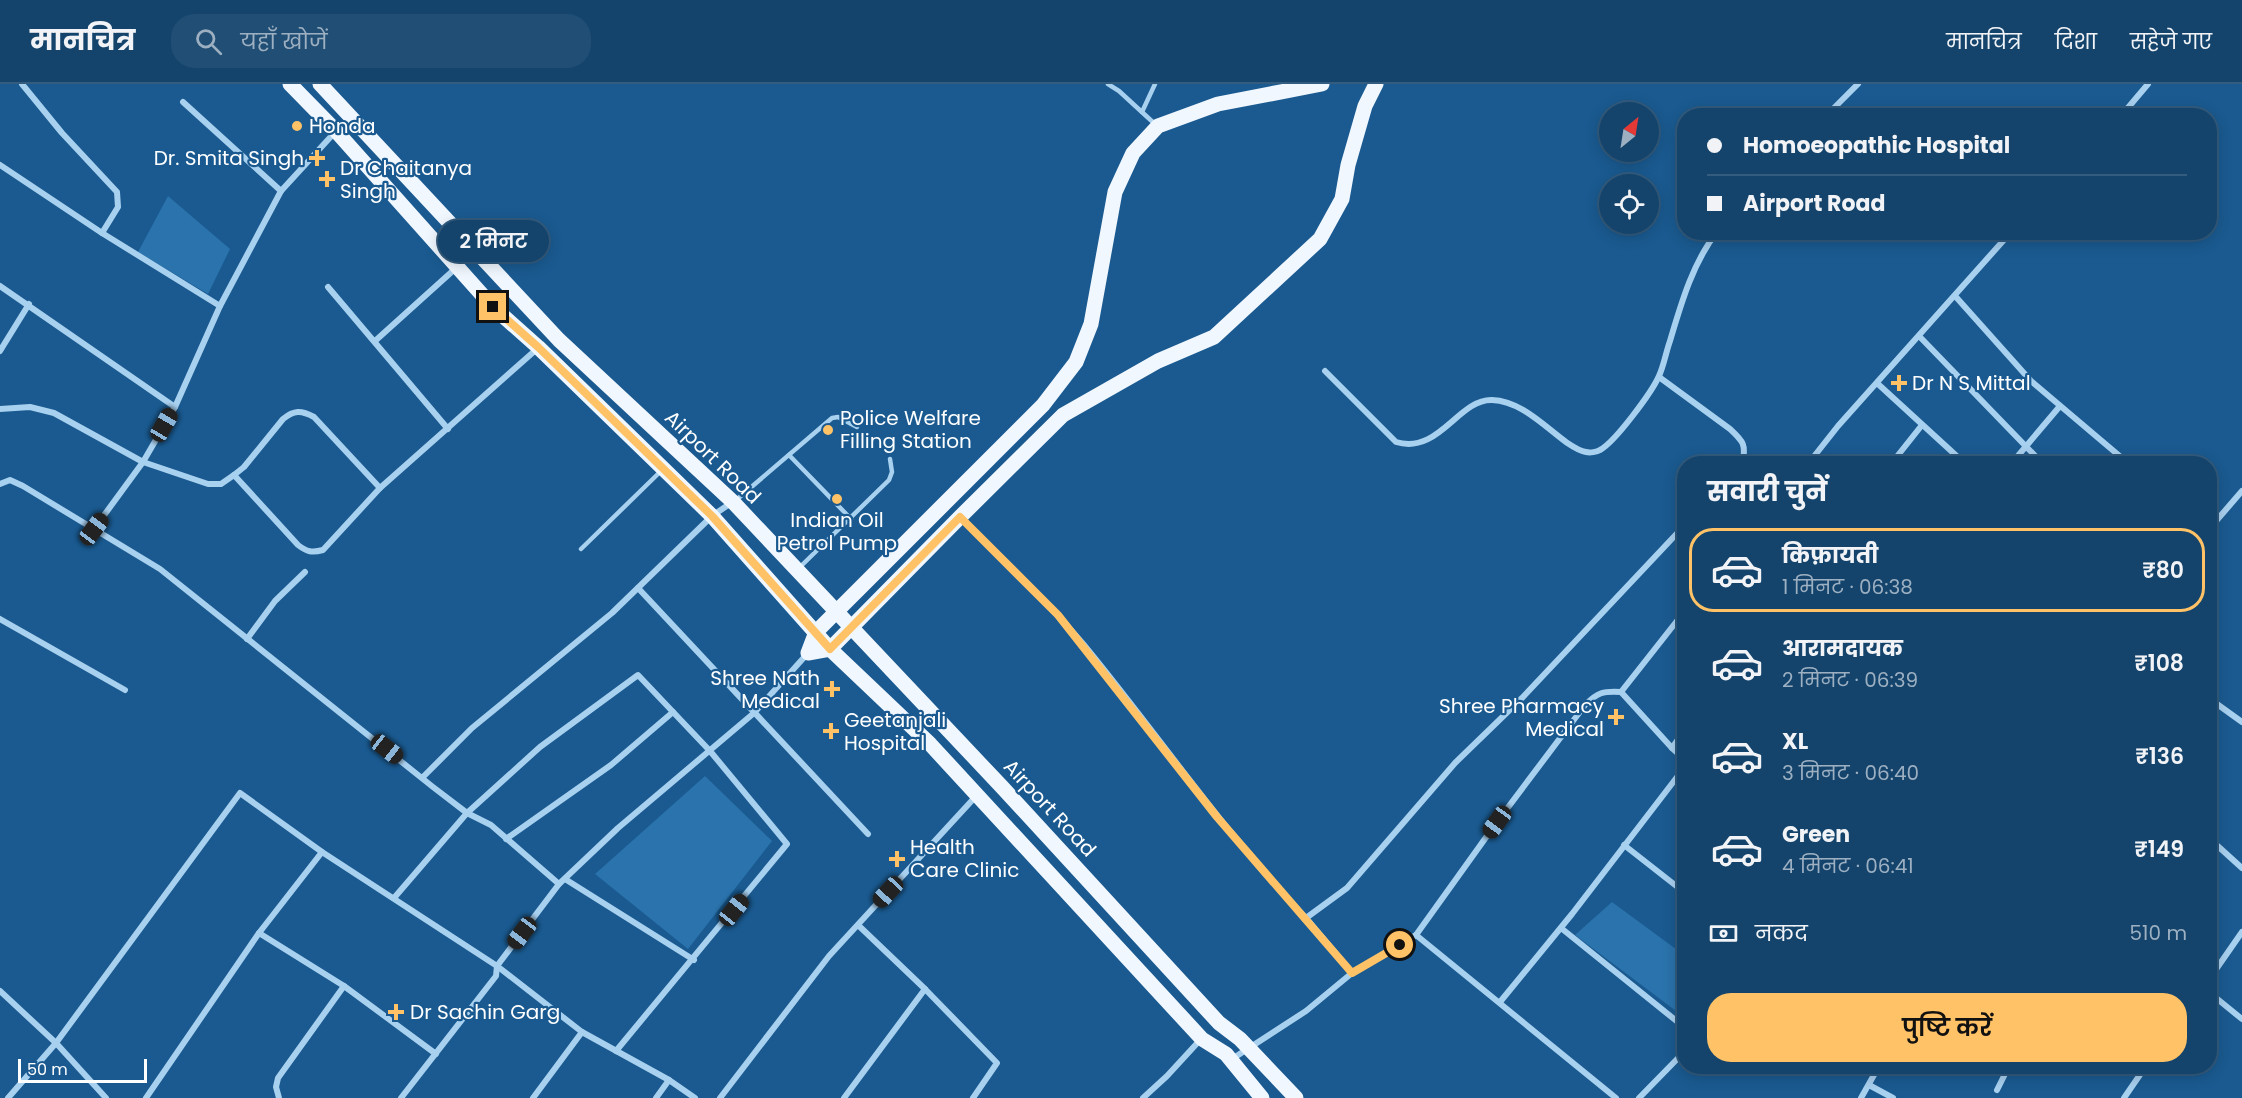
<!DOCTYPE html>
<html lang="hi">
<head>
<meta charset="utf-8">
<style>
  :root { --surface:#14446c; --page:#214e74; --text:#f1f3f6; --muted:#9db0c2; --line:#335c7f; --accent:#ffc266 }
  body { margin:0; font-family:Poppins,"Noto Sans Devanagari",sans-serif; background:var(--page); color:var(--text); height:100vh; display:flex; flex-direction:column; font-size:22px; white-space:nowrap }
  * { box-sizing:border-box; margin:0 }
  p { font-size:20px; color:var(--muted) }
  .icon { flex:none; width:33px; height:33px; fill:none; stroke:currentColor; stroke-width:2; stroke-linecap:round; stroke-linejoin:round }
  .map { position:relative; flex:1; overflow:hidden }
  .details { position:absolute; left:1677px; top:372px; width:540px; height:618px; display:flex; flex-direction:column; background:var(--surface); border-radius:24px; box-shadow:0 3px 15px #0003,0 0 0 2px var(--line) }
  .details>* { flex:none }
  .hud { position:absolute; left:1677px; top:24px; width:540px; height:132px; border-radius:24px; box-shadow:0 3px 15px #0003,0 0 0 2px var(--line); display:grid; align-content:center; height:132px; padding:0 30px; background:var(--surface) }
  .needle { width:39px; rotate:30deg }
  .fabs { position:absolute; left:1599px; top:18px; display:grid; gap:12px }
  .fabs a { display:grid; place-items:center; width:60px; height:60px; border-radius:50%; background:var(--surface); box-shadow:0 3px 15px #0003,0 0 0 2px var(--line); font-size:30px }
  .scale { position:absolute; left:18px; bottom:15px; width:129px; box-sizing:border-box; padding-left:6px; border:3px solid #fff; border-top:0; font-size:16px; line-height:21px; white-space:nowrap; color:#fff; -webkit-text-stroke:4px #1a5a90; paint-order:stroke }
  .end { position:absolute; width:27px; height:27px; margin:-14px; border:8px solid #ffc266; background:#111; box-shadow:0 0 0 3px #111 }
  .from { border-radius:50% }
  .bubble { position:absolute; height:42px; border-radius:21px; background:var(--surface); box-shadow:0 3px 15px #0003,0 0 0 2px var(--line); font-size:20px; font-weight:600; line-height:42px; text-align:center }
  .car { position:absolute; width:18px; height:36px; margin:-18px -9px; border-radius:8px; box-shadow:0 0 4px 2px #0007; background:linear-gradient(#222 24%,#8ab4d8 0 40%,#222 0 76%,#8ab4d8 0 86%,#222 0) }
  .hud b { display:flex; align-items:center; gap:21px; height:57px; font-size:22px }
  .hud b+b { border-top:2px solid var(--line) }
  .hud i { width:15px; height:15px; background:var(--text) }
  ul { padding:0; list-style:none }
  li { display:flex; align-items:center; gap:18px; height:84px; margin:0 12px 9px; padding:0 18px; border:3px solid transparent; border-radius:24px }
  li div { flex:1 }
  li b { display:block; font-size:22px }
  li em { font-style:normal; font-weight:600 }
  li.current { border-color:var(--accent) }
  li>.icon { width:54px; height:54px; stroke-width:1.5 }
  h2 { padding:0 30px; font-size:27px; line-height:72px }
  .pay { display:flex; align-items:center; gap:15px; height:66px; padding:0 30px; font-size:22px }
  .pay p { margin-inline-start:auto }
  .button { display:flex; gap:12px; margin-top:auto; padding:12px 30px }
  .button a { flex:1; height:69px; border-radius:24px; background:var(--accent); color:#111; font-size:24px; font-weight:600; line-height:69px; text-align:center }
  header { display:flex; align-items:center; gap:36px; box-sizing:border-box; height:84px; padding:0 30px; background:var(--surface); border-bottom:2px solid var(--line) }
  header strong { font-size:28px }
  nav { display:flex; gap:33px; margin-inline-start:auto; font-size:21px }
  .search { width:420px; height:54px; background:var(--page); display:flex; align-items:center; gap:15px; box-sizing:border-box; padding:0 21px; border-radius:24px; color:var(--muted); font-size:22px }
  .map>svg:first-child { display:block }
</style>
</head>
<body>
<header>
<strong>मानचित्र</strong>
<div class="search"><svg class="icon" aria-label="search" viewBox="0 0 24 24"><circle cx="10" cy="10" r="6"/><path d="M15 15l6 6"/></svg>यहाँ खोजें</div>
<nav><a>मानचित्र</a><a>दिशा</a><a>सहेजे गए</a></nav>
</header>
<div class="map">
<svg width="2242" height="1014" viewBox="0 0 2242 1014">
  <rect width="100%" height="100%" fill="#1a5a90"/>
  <g fill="#2a73ac">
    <path d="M168,112L230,165L208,210L138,168Z"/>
    <path d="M705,692L772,757L688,865L595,790Z"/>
    <path d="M1612,818L1684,871V933L1575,851Z"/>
  </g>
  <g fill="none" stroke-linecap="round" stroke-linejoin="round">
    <g stroke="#a8d0ef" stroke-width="4.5">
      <path d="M1108,0L1119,7L1156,41"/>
      <path d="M1142,28L1155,0"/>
      <path d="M789,371L851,435"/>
      <path d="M735,417L832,334L838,333L857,343"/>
      <path d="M581,465L661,387"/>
      <path d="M799,484L889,396L892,388L890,375"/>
    </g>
    <g stroke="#a8d0ef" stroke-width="6">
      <path d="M22,0L62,49L117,108L118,123L102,149"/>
      <path d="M183,18L281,107"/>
      <path d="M1826,32L1858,0"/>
      <path d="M2121,32L2148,0"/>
      <path d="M0,81L102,149L220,222"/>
      <path d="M0,202L175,323"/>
      <path d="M328,203L448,345"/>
      <path d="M1956,213L2031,297L2129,380"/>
      <path d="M1920,253L2043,380"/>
      <path d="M375,257L456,184"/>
      <path d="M0,267L29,220"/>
      <path d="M1325,287L1396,358C1439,371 1458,315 1492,316C1521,317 1544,342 1566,358C1572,362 1579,367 1586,368C1590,369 1597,368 1600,366C1615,358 1652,308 1659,292C1664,281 1666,268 1670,257C1681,220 1693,178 1717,148"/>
      <path d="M1659,293L1730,345C1743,357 1747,361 1742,380"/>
      <path d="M1878,300L1961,376L1959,380"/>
      <path d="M0,325L30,323L54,329L143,378L208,400H221L234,391L244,383L283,335C294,326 301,326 314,333L380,404"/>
      <path d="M1808,380L1838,342L2011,148"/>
      <path d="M1891,380L1922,341"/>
      <path d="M2011,380L2060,322"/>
      <path d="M234,391L298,461C307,468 312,469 323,466L380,404L538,264"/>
      <path d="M0,400L10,396L23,402L160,485L433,703L467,729L491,741L559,800"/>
      <path d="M960,433C1002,475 1046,516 1084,561C1159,652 1224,749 1306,834L1347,804L1455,679L1522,614L1684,442"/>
      <path d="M2210,444L2242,407"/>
      <path d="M94,445L143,378L175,323L220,222L281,107L336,47"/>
      <path d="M638,504L868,750"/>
      <path d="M0,535L125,606"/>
      <path d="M247,555L275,517L305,488"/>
      <path d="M1621,608L1684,528"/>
      <path d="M2210,615L2242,638"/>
      <path d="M1672,664L1684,647"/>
      <path d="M423,693L472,644L612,529L712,432L731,419"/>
      <path d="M506,755L611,681L673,628"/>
      <path d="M2210,755L2242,784"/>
      <path d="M1624,761L1684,808"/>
      <path d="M565,795L694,876"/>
      <path d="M394,814L467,729L540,663L638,591L710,667L787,760L616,967"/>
      <path d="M1306,834L1352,889"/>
      <path d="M858,841L925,905L997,979L973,1014"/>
      <path d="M1561,844L1684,943"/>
      <path d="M259,849L344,902L436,970"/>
      <path d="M1416,851L1616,1014"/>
      <path d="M2210,894L2242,848"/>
      <path d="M0,907L56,959L8,1014"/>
      <path d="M2210,909L2242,935"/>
      <path d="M1500,918L1572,830L1684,684"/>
      <path d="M1232,975L1306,927L1352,889L1416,851L1497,738L1585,621C1598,608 1603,607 1621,608L1672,664L1684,675"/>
      <path d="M1869,1001L1893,1014"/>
      <path d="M1997,1006L2009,982"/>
      <path d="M106,1014L56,959L240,709L322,768L497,882L582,948L669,996L695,1014"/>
      <path d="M146,1014L259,849L322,768"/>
      <path d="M279,1014L276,1003L278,994L344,902"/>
      <path d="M401,1014L496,892L497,882L559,800L618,744L754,629L808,569"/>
      <path d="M533,1014L582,948"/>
      <path d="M656,1014L669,996"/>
      <path d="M720,1014L829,872L977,711"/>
      <path d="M844,1014L925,905"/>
      <path d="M1143,1014L1167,992L1201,955"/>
      <path d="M1639,1014L1684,968"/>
      <path d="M1861,1014L1879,982"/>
      <path d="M2124,1014L2146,982"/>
    </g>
    <g stroke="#f0f7ff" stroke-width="15">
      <path d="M290,0L336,47L493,223L538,263L712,432L830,565L930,660L1202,955L1226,970L1262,1014"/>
      <path d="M320,0L559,256L733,418L1002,703L1219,939L1240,955L1296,1014"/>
      <path d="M1322,0L1218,20L1158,42L1133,69L1115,108L1091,240L1076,278L1043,321L816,548L808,569L830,565L960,433L1063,331L1158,277L1214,253L1320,155L1342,115L1348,81L1365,22L1376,0"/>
    </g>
  </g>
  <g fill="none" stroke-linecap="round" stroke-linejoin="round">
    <path stroke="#ffc266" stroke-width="8" d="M493,223L538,263L712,432L830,565L960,433L1058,531L1217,733L1352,889L1400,861"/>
  </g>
  <g fill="#ffc266" stroke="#1a5a90" stroke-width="2">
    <circle cx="297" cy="42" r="6"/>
    <path d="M314 65h6v6h6v6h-6v6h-6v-6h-6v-6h6z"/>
    <path d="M324 86h6v6h6v6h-6v6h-6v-6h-6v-6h6z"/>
    <path d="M1896 290h6v6h6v6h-6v6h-6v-6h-6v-6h6z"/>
    <circle cx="828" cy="346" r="6"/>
    <circle cx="837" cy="415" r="6"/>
    <path d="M829 596h6v6h6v6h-6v6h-6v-6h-6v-6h6z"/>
    <path d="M1613 624h6v6h6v6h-6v6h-6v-6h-6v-6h6z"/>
    <path d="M828 638h6v6h6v6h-6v6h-6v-6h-6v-6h6z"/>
    <path d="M894 766h6v6h6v6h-6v6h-6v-6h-6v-6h6z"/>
    <path d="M393 919h6v6h6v6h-6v6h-6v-6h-6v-6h6z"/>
  </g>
  <g text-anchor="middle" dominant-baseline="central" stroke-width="4.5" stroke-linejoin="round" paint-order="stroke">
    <g font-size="20" fill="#fff" stroke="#1a5a90" text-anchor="start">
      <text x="309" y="42">Honda</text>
      <text x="304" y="74" text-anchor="end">Dr. Smita Singh</text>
      <text x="340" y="84">Dr Chaitanya<tspan x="340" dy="23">Singh</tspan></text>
      <text x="1912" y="299">Dr N S Mittal</text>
      <text x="840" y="334">Police Welfare<tspan x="840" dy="23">Filling Station</tspan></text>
      <text x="837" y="436" text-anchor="middle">Indian Oil<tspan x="837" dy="23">Petrol Pump</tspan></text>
      <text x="820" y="594" text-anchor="end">Shree Nath<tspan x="820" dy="23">Medical</tspan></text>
      <text x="1604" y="622" text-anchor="end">Shree Pharmacy<tspan x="1604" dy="23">Medical</tspan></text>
      <text x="844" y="636">Geetanjali<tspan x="844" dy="23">Hospital</tspan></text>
      <text x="910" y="763">Health<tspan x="910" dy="23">Care Clinic</tspan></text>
      <text x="410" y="928">Dr Sachin Garg</text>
    </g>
    <g font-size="20" fill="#fff" stroke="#1a5a90">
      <text transform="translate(713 373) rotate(44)">Airport Road</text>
      <text transform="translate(1050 724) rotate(47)">Airport Road</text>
    </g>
  </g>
</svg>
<div class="fabs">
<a><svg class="needle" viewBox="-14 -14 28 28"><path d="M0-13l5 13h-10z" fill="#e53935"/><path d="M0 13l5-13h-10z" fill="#9db0c2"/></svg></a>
<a><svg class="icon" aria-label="locate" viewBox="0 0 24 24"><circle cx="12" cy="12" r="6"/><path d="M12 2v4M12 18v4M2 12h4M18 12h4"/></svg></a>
</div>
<div class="scale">50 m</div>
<i class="end from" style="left:1400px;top:861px"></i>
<i class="end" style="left:493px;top:223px"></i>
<div class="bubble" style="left:438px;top:136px;width:111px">2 मिनट</div>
<i class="car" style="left:164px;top:341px;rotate:30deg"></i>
<i class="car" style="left:94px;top:445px;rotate:37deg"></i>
<i class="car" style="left:387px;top:665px;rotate:128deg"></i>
<i class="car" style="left:1497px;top:738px;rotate:216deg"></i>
<i class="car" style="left:888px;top:808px;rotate:223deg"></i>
<i class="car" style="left:734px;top:826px;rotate:39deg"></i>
<i class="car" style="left:522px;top:849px;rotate:217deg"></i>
<div class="hud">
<b><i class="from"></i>Homoeopathic Hospital</b>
<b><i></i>Airport Road</b>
</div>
<section class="details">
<h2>सवारी चुनें</h2>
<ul>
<li class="current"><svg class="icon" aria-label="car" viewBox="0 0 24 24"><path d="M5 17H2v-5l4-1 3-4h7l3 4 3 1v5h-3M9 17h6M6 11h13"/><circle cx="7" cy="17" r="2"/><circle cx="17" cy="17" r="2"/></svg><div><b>किफ़ायती</b><p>1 मिनट · 06:38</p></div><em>₹80</em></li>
<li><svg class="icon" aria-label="car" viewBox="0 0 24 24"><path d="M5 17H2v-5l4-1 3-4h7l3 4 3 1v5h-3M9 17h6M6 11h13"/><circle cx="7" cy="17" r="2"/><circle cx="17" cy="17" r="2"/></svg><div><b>आरामदायक</b><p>2 मिनट · 06:39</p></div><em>₹108</em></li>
<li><svg class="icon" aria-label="car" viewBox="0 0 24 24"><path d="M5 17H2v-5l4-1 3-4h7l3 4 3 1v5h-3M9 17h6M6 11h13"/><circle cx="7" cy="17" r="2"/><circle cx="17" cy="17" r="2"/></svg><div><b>XL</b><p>3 मिनट · 06:40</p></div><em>₹136</em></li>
<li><svg class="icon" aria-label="car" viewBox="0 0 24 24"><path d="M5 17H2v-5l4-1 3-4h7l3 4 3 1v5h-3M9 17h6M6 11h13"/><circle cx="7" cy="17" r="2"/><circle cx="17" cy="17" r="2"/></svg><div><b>Green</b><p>4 मिनट · 06:41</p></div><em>₹149</em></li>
</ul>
<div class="pay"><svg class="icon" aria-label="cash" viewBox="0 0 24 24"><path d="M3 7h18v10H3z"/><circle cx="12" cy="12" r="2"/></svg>नकद<p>510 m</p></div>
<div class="button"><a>पुष्टि करें</a></div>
</section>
</div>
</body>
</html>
